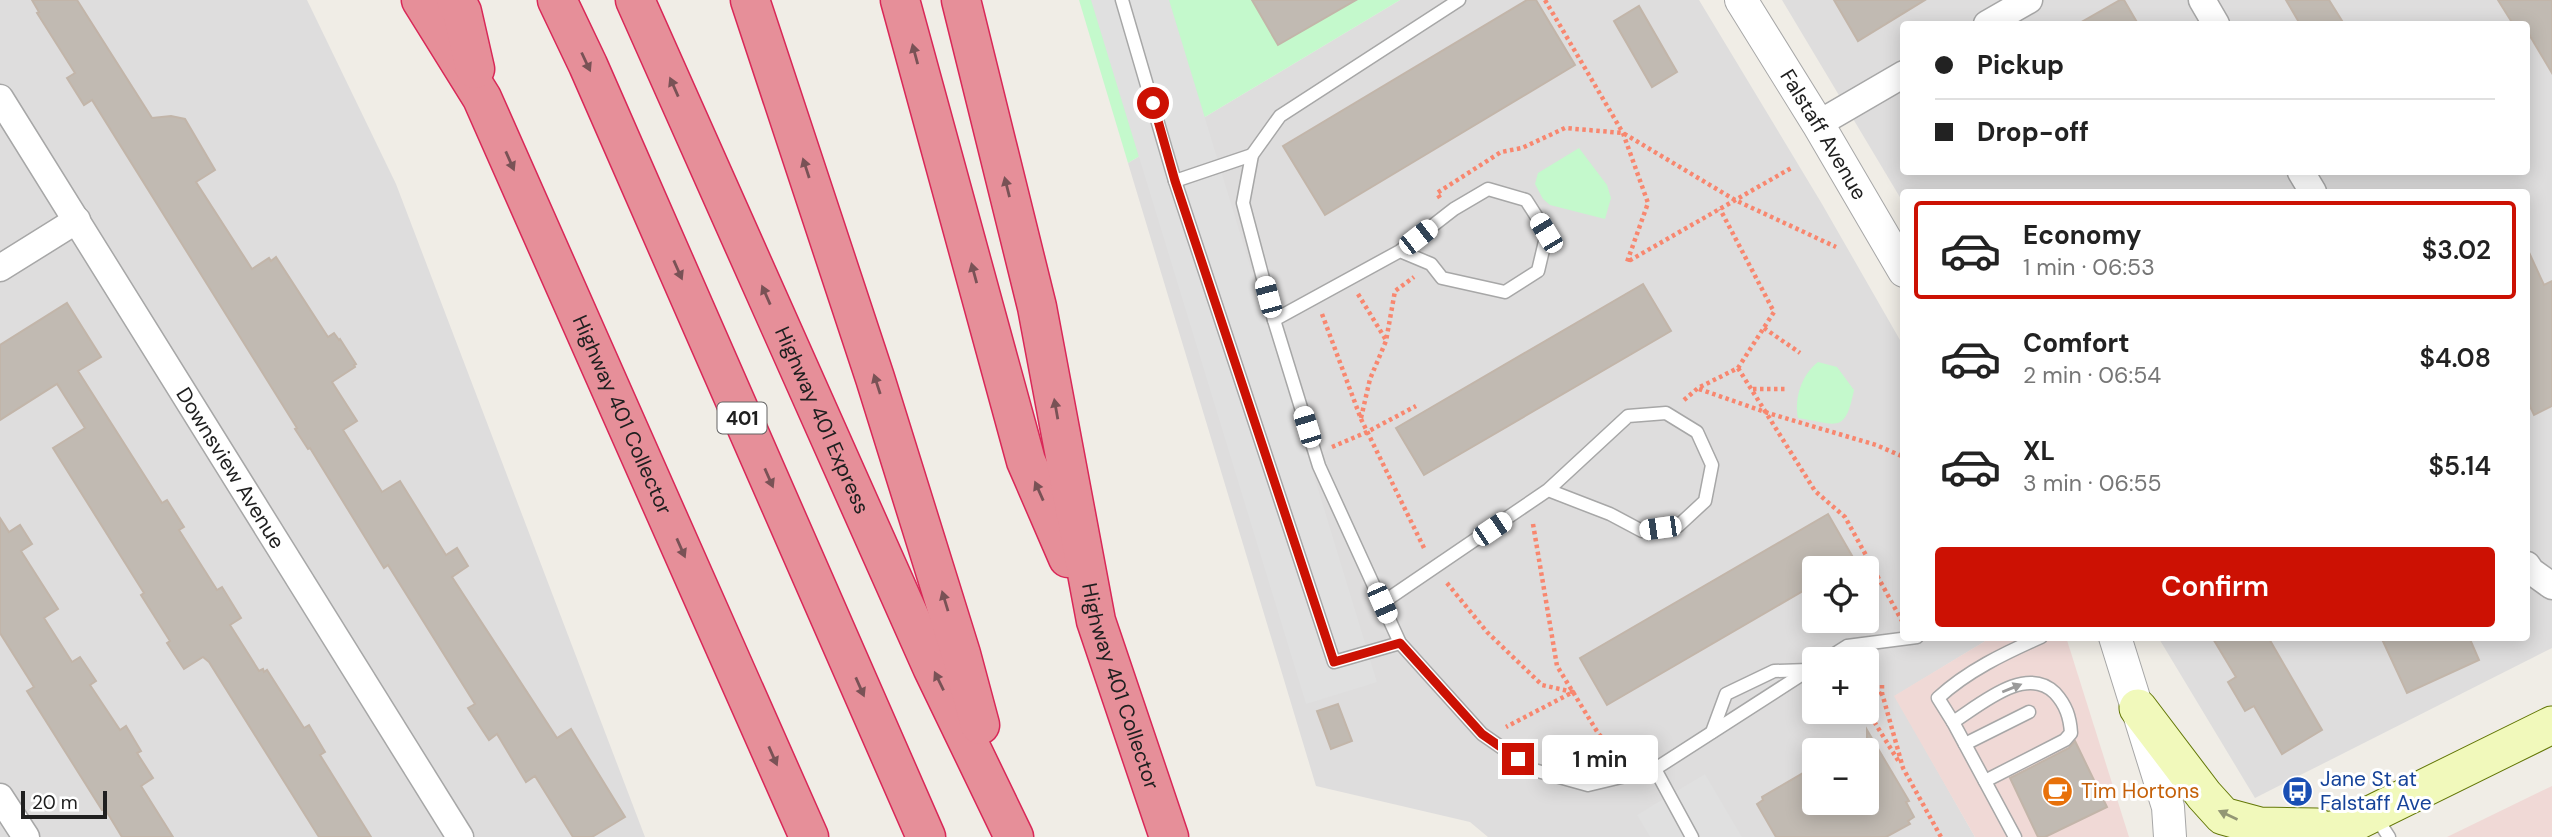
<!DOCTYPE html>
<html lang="en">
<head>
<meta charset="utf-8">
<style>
  :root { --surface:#fff; --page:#f6f6f6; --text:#222; --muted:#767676; --line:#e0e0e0; --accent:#cc1103 }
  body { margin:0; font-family:"DM Sans",sans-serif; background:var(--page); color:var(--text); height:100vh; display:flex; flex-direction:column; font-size:26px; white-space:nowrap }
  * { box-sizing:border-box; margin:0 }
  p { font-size:23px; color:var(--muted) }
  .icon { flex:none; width:38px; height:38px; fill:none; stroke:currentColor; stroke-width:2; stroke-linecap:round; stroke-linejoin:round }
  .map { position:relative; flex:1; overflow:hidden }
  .details { position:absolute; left:1900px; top:189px; width:630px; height:452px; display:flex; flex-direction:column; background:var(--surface); border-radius:7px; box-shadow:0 4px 18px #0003 }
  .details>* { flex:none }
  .banner { position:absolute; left:1900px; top:21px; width:630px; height:154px; border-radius:7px; box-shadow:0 4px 18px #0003; display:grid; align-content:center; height:154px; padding:0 35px; background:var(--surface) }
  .buttons { position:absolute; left:1802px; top:556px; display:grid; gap:14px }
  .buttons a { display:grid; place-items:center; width:77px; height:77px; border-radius:7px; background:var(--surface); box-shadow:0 4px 18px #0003; font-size:35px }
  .scale { position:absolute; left:21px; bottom:18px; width:86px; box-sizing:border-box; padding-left:7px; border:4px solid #202020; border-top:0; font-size:19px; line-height:24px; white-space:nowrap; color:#202020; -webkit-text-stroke:5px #fff; paint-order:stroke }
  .end { position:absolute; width:32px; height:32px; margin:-16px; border:9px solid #cc1103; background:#fff; box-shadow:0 0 0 4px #fff }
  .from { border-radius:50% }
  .bubble { position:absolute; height:49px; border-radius:7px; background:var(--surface); box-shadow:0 4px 18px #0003; font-size:23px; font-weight:600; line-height:49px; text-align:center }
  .car { position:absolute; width:21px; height:42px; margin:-21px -10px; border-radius:9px; box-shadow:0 0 5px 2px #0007; background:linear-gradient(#fff 24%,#345 0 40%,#fff 0 76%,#345 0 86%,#fff 0) }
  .banner b { display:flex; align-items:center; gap:24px; height:66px; font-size:26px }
  .banner b+b { border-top:2px solid var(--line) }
  .banner i { width:18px; height:18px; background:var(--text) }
  ul { padding:12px 0 0; list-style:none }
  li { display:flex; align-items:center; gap:21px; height:98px; margin:0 14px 10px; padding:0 21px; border:4px solid transparent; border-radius:7px }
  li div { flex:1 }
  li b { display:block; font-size:26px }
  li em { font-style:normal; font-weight:600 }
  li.active { border-color:var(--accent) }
  li>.icon { width:63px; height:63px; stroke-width:1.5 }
  .button { display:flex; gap:14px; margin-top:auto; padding:14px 35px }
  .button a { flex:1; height:80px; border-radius:7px; background:var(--accent); color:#fff; font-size:28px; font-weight:600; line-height:80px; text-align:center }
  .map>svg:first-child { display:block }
</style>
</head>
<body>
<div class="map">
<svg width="2552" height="837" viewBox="0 0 2552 837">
  <rect width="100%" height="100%" fill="#f0ede6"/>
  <g fill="#dedddd" fill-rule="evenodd">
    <path d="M0,0H307L396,184L645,837H0Z"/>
    <path d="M1400,0H1699L1822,204L1904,347V637H1992L1895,696L1975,837H1488L1470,822L1316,786L1128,163ZM1815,569H1867V621H1815ZM1815,660H1867V712H1815ZM1815,751H1867V803H1815Z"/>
    <path d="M1782,0H2552V648L2255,798L2158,637H2527V192H1904V204ZM1904,24H2527V172H1904Z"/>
  </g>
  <g fill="#f0d9d6">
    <path d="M1992,637H2066L2129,837H1975L1894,696Z"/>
    <path d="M2552,786V837H2447Z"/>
  </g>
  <g fill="#c4f9cc">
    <path d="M1079,0H1400L1128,163Z"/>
    <path d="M1579,148L1607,185L1611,198L1605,219L1550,205L1543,199L1535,184L1538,173Z"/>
    <path d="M1818,362L1837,367L1854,390C1845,435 1837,424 1798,418C1794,398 1802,374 1818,362Z"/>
  </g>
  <g fill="#e0e0e0">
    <path d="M1091,0H1169L1377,682L1306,704Z"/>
    <path d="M1705,774L1742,837H1650L1637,815Z"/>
  </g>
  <g fill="#c1bab2" stroke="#c2b5a9" stroke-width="2">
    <path d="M32,0H77L152,118L171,116L185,119L215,170L196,182L252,269L269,258L271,261L276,257L328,337L334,333L339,340L340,339L356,364L354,365L355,367L332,382L357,421L343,430L382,492L400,481L446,555L457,548L468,566L452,577L557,738L571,729L625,817L592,837H573L535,776L526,782L497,734L489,740L468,708L475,704L388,565L384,568L310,448L308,449L295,429L297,428L92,100L84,105L67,78L75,73L37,13L39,12Z"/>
    <path d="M1252,0H1356L1278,45Z"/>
    <path d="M1527,0H1536L1575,65L1325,215L1283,146Z"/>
    <path d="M1834,0H1925L1858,41Z"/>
    <path d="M2120,0H2124L2138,24H2078Z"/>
    <path d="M2286,0H2329L2344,24H2300Z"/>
    <path d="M2498,0H2552V73L2527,31V24H2513Z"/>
    <path d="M1639,6L1677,72L1652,87L1614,21Z"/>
    <path d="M2527,248L2544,285L2552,281V406L2534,415L2527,400Z"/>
    <path d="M1643,284L1671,331L1424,475L1396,428Z"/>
    <path d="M67,303L101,357L78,371L162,503L167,500L184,527L179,530L217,590L222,587L241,618L230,625L259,671L263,669L264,672L267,670L304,728L309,725L325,752L320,755L371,837H319L209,662L203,657L184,669L167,643L170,641L141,595L144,593L53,448L85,428L57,384L0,420V345Z"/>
    <path d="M1828,514L1855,561L1841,569H1815V584L1607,705L1580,658Z"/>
    <path d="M0,518L9,532L20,525L32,544L21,551L58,609L44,618L72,662L80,657L96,681L90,685L120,730L126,726L141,751L137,753L153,778L141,786L173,837H122L105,809L102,810L27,691L34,687L0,633Z"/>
    <path d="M2212,637H2268L2322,730L2282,754L2254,706L2245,711L2228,682L2236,677Z"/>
    <path d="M2381,637H2469L2479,660L2407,693Z"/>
    <path d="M1338,704L1352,741L1331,749L1317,711Z"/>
    <path d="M1867,730L1909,801L1906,802L1914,817L1908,821L1910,824L1886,837H1776L1757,804L1763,800L1762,797L1815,766V803H1867Z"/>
    <path d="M2075,741L2107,807L2045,837H2038L2010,778L2069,748Z"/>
  </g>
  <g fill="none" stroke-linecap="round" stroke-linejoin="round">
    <defs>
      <g id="service">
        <path d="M1122,0L1175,181L1252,155"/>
        <path d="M1459,0L1280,116L1252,155L1243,203L1274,320L1319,466L1400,643L1482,734L1534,770L1588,785L1655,769L1815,666"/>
        <path d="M1175,181L1334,662L1400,643"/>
        <path d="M1274,320L1400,251L1454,209L1488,189L1526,200L1547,233L1538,271L1505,292L1442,278L1431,264L1400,251"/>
        <path d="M1382,603L1548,490L1628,416L1666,413L1697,432L1712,465L1705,501L1678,526L1642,531L1610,514L1548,490"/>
        <path d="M1825,660L1847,646L1917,637"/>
        <path d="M1953,722C1980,705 2026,664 2055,693C2066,705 2070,717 2071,733L2065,740L1985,781"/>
        <path d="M1712,732L1726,694L1774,671L1809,670"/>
        <path d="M1965,744L2029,712"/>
        <path d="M1655,769L1692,837"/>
        <path d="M2376,817L2389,837"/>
        <path d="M2015,837L1953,722L1938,698C1967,671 2005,653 2041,637"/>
      </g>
      <g id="minor">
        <path d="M2202,0L2216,24"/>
        <path d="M1987,24L2029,0"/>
        <path id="s1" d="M0,98L460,837"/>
        <path d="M1818,124L1904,74"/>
        <path d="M2301,172L2313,192"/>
        <path d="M0,268L77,220"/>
        <path d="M2527,565L2531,571L2552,586"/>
        <path d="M0,797L26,837"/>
      </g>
      <g id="tertiary">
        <path id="s2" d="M1741,0L1818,124L1904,271"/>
        <path d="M2115,637L2168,807L2170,837"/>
      </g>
      <g id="secondary">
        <path d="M2138,708L2204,795L2223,816L2260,826L2317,827"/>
        <path d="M2291,837L2343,828L2552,725"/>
      </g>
      <g id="motorway">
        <path id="s3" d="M421,0L482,98L809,837"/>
        <path d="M456,0L462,12L475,69"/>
        <path d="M557,0L588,65L926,837"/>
        <path id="s4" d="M635,0L932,667L1014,837"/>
        <path d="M750,0L875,378L961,654L980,725"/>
        <path d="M900,0L1026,461L1068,558"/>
        <path id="s5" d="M961,0L1037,307L1096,621L1169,837"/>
      </g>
    </defs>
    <use href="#service" stroke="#a7a7a7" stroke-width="15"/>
    <use href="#minor" stroke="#a7a7a7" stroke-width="29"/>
    <use href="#tertiary" stroke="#a7a7a7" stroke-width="34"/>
    <use href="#secondary" stroke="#637706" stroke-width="39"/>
    <use href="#motorway" stroke="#d92858" stroke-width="41"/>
    <g stroke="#f8876f" stroke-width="4.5" stroke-dasharray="3.5 3.5" stroke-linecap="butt">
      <path d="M1545,0L1623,133L1648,203L1627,262L1793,167"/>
      <path d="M1440,198L1437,193L1501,152L1522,148L1565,128L1623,133L1735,200L1836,247"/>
      <path d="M1358,294L1386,340"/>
      <path d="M1322,314L1361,419L1425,550"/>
      <path d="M1764,328L1800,353"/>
      <path d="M1738,368L1815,491L1845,517L1902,621"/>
      <path d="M1699,389L1768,413L1876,445L1904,457"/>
      <path d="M1753,389H1787"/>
      <path d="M1684,400L1698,388L1738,368L1774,312L1720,209"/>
      <path d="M1361,418L1370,379L1386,341L1395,291L1414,277"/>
      <path d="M1332,447L1367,432L1416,406"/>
      <path d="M1533,524L1557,666L1598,733L1618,757"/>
      <path d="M1447,583L1487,632L1542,685L1573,692L1506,727"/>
      <path d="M1882,685V693L1903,768L1941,837"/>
      <path d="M1867,701L1882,693"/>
      <path d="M1867,710L1899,762"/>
    </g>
    <use href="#service" stroke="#fff" stroke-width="12"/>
    <use href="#minor" stroke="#fff" stroke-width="26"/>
    <use href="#tertiary" stroke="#fff" stroke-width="32"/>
    <use href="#secondary" stroke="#f1f9bb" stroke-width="37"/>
    <use href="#motorway" stroke="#e68f99" stroke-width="38"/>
  </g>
  <defs><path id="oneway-solid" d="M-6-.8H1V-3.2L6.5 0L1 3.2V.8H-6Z" transform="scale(1.75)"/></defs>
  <g fill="#795256">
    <use href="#oneway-solid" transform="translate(915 54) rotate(-105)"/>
    <use href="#oneway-solid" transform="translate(586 62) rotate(65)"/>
    <use href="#oneway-solid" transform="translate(674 87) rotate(-114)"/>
    <use href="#oneway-solid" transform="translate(510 161) rotate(66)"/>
    <use href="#oneway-solid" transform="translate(806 168) rotate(-108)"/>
    <use href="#oneway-solid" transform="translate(1007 187) rotate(-104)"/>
    <use href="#oneway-solid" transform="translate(678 270) rotate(66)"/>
    <use href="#oneway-solid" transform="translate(974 273) rotate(-105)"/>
    <use href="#oneway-solid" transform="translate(766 295) rotate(-114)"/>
    <use href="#oneway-solid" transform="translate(877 384) rotate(-108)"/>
    <use href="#oneway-solid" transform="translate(1056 409) rotate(-100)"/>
    <use href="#oneway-solid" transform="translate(769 478) rotate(66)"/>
    <use href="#oneway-solid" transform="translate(1039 491) rotate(-114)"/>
    <use href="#oneway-solid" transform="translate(681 548) rotate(66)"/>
    <use href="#oneway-solid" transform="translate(945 601) rotate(-107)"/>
    <use href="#oneway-solid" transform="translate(939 681) rotate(-116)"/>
    <use href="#oneway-solid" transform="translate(860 687) rotate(66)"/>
    <use href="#oneway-solid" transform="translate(773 756) rotate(66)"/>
  </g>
  <use fill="#9b9b9b" href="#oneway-solid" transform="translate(2012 688) rotate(-22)"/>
  <use fill="#939775" href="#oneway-solid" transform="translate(2228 815) rotate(-155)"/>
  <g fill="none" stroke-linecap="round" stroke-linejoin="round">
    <path stroke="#cc1103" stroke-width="9" d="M1153,103L1175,181L1334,662L1400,643L1482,734L1518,759"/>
  </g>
  <defs>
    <symbol id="cafe-disc" viewBox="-11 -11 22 22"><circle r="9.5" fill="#e8710a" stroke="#fff"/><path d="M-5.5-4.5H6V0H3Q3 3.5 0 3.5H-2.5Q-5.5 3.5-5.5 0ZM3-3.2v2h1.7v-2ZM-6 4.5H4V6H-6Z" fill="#fff"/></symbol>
    <symbol id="bus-disc" viewBox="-11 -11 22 22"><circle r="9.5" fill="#1a4fb4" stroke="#fff"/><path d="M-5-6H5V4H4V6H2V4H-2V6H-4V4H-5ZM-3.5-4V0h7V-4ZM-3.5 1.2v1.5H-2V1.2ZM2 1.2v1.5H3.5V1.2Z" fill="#fff"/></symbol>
  </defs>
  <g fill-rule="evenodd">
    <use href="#cafe-disc" x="2040" y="774" width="35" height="35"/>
    <use href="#bus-disc" x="2280" y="774" width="35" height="35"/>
  </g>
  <g text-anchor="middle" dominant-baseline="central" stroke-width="6" stroke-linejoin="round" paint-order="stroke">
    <rect fill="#fff" stroke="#636363" stroke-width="2" x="717.5" y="402.5" width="49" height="31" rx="5"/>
    <g font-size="19" font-weight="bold" fill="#202020">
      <text x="742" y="418">401</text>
    </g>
    <g font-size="21" fill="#202020" stroke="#fff">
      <text stroke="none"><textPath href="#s2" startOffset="158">Falstaff Avenue</textPath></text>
      <text stroke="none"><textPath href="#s3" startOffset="462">Highway 401 Collector</textPath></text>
      <text stroke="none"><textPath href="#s4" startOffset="460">Highway 401 Express</textPath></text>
      <text stroke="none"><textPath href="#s1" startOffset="436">Downsview Avenue</textPath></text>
      <text stroke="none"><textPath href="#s5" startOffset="705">Highway 401 Collector</textPath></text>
    </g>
    <g font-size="21" fill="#164399" stroke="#fff" text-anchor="start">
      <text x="2320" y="779">Jane St at<tspan x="2320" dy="24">Falstaff Ave</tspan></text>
    </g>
    <g font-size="21" fill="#c56008" stroke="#fff" text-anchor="start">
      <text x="2081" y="791">Tim Hortons</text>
    </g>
  </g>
</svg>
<div class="buttons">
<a><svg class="icon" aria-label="locate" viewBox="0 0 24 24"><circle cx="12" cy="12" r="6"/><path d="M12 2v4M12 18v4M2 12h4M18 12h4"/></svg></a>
<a>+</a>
<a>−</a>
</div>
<div class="scale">20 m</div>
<i class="end from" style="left:1153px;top:103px"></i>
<i class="end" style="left:1518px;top:759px"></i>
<div class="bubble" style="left:1542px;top:735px;width:116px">1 min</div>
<i class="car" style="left:1546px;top:233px;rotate:329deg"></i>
<i class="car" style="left:1418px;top:237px;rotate:52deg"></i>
<i class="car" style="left:1268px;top:297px;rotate:345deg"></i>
<i class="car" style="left:1307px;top:427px;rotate:343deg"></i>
<i class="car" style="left:1660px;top:528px;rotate:262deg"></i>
<i class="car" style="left:1492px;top:529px;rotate:56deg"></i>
<i class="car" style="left:1382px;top:603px;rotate:156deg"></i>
<div class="banner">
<b><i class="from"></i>Pickup</b>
<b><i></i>Drop-off</b>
</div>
<section class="details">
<ul>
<li class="active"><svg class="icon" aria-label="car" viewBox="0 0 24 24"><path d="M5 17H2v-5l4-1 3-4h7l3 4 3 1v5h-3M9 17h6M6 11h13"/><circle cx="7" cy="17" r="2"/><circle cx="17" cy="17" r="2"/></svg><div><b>Economy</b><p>1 min · 06:53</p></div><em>$3.02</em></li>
<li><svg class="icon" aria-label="car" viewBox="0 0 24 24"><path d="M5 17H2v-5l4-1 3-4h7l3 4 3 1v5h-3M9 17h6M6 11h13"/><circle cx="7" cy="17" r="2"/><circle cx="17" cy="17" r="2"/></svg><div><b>Comfort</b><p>2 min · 06:54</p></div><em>$4.08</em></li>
<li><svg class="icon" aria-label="car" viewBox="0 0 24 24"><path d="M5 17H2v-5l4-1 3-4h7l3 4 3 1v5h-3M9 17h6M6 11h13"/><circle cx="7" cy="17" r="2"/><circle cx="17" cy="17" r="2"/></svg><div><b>XL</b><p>3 min · 06:55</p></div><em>$5.14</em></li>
</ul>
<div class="button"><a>Confirm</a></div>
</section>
</div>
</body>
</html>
